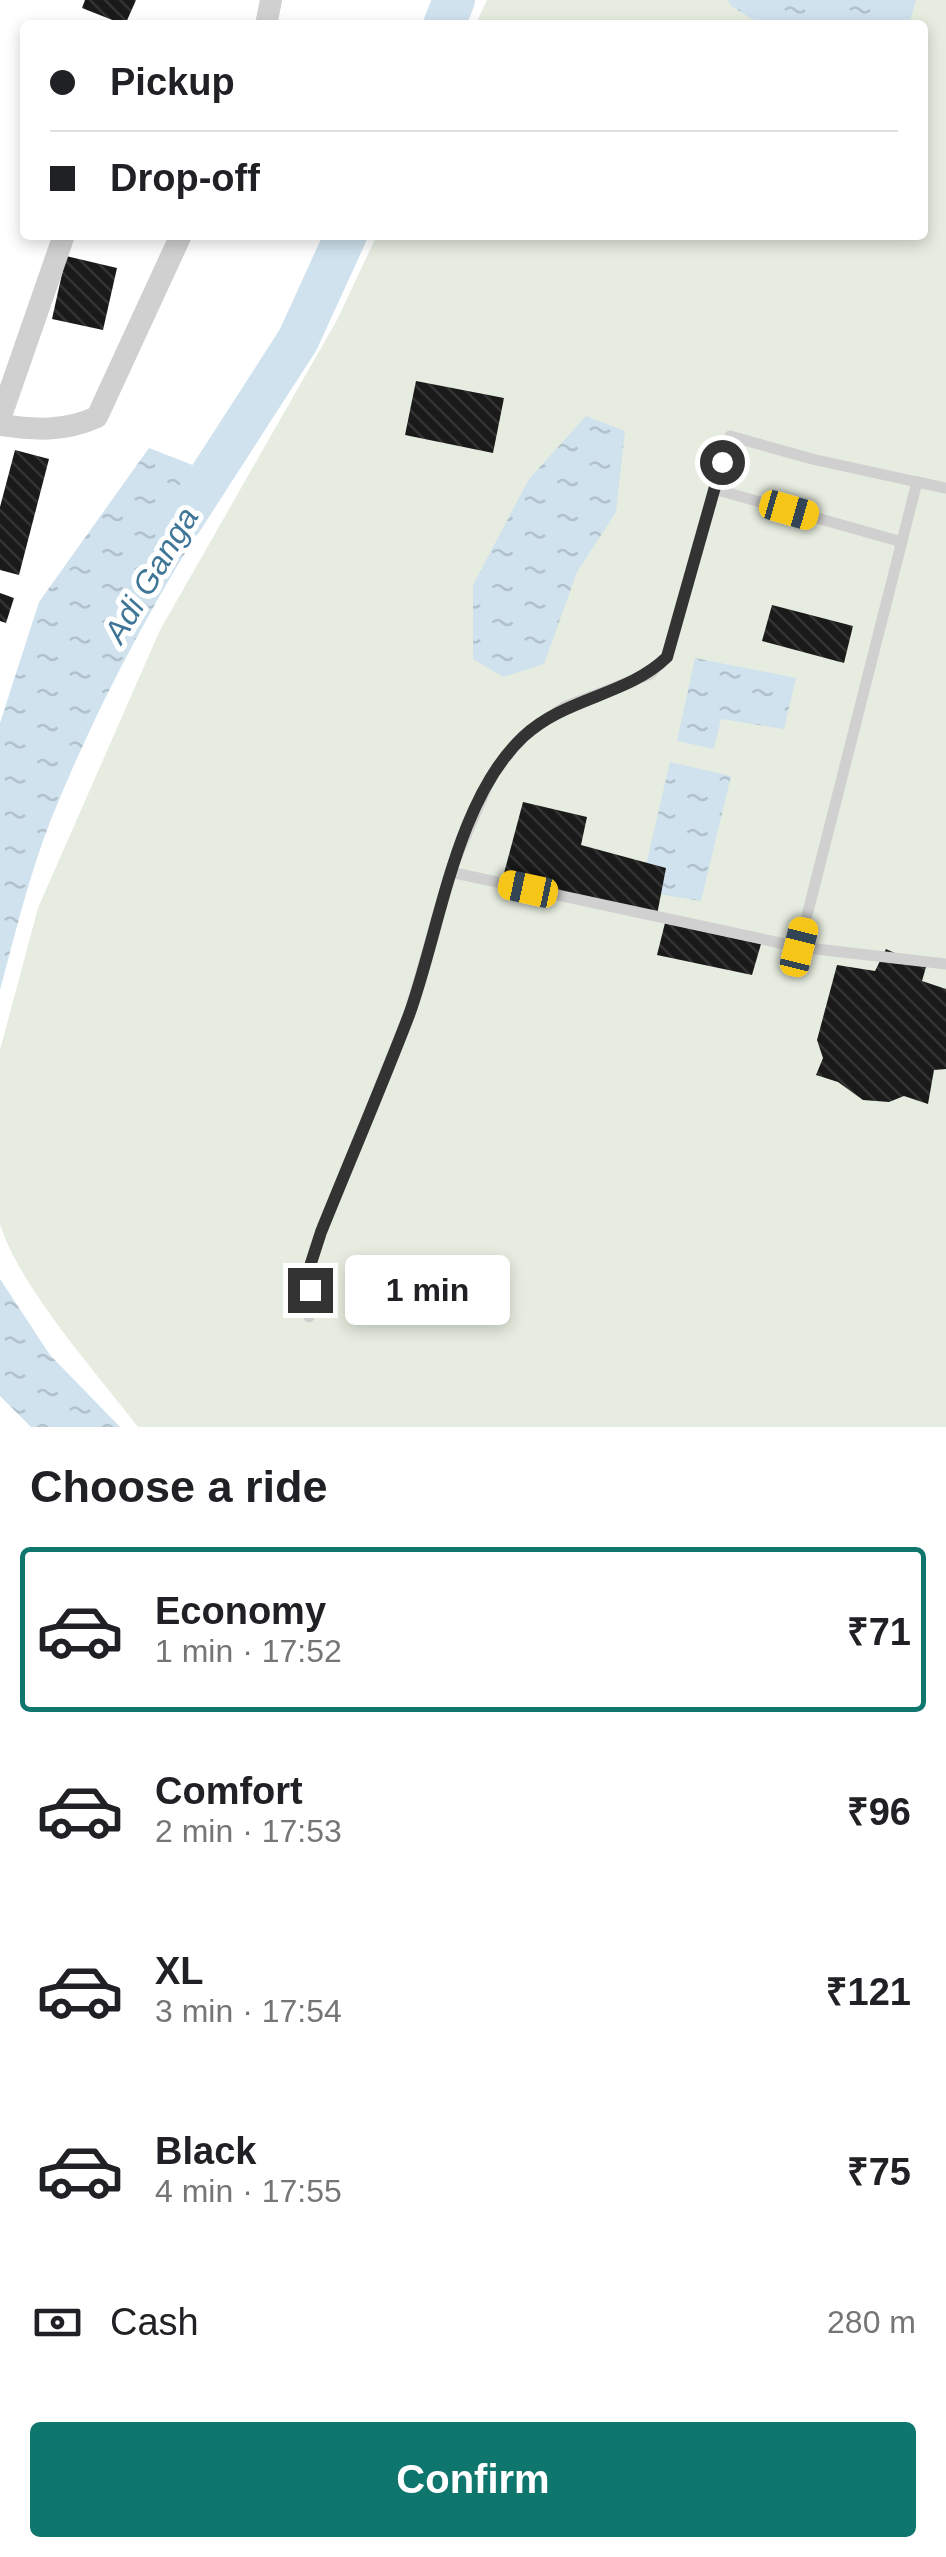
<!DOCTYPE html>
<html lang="en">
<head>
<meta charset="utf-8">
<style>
  :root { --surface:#fff; --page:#f2f2f2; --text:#202124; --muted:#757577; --line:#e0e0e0; --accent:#0f766e }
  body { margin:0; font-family:Helvetica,sans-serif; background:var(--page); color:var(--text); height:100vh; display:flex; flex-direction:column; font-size:38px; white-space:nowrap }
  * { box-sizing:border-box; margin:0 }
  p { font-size:32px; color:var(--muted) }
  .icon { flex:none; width:55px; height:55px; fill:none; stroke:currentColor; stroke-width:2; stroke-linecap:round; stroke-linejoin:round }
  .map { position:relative; height:1427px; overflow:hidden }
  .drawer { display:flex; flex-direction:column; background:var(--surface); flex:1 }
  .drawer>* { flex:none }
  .hud { position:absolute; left:20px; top:20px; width:908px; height:220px; border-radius:10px; box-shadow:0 5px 15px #0003; display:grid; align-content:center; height:220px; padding:0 30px; background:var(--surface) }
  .end { position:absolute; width:45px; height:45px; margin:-22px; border:12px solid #333; background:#fff; box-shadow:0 0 0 5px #fff }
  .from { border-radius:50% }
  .bubble { position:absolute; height:70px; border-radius:10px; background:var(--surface); box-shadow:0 5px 15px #0003; font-size:32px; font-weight:700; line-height:70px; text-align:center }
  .car { position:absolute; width:30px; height:60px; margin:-30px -15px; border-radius:12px; box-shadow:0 0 8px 2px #0007; background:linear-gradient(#f5c518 24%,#345 0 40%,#f5c518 0 76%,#345 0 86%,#f5c518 0) }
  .hud b { display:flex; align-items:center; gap:35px; height:95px; font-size:38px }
  .hud b+b { border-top:2px solid var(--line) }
  .hud i { width:25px; height:25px; background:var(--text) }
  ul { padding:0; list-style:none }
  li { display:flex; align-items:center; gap:30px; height:165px; margin:0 20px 15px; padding:0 10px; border:5px solid transparent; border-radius:10px }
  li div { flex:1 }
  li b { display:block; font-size:38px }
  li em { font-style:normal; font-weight:700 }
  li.on { border-color:var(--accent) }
  li>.icon { width:90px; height:90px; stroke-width:1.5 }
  h2 { padding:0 30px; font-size:45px; line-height:120px }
  .pay { display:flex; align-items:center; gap:25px; height:110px; padding:0 30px; font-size:38px }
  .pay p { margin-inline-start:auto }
  .cta { display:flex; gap:20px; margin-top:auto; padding:20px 30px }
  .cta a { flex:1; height:115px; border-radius:10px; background:var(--accent); color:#fff; font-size:40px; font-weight:700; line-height:115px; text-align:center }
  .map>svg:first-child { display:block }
</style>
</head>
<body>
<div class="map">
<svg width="946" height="1427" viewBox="0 0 946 1427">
  <defs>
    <pattern id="water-ripples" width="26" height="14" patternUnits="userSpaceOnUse" patternTransform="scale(2.5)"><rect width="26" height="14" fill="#cfe2ee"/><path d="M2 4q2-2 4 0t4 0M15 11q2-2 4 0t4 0" fill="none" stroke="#b2c2cd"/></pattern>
    <pattern id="building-back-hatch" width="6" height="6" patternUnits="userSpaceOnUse" patternTransform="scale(2.5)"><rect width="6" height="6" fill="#1a1a1a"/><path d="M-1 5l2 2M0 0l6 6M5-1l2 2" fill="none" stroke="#333"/></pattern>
  </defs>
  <rect width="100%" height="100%" fill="#fff"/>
  <path fill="#e6ecdf" d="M487,0H946V1427H138C96,1372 20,1288 0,1224V1050L38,908L160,630L337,320L377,235H922V25H475Z"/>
  <g fill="url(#water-ripples)">
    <path d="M728,0H916L909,25H762L731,6Z"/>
    <path d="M586,416L625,431L616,512L577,572L544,664L503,677L473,659V585L529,479Z"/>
    <path d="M149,448L231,480C160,588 98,702 50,822C29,876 15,934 0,990V723L39,602Z"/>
    <path d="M695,658L796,678L784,729L721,719L714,749L677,741Z"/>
    <path d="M670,762L731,776L701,901L640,891Z"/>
    <path d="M0,1279L50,1355L120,1427H31L0,1396Z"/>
  </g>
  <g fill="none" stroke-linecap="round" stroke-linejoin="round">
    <g stroke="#cfe2ee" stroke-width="42">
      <path d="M444,25L454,0"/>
      <path d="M182,520L298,340L346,235"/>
    </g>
  </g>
  <g fill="url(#building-back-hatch)">
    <path d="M85,0H136L125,25L82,8Z"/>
    <path d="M66,256L117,268L103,330L52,319Z"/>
    <path d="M416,381L504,398L493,453L405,435Z"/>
    <path d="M15,450L49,459L19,575L0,570V507Z"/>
    <path d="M0,593L14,598L6,623L0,621Z"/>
    <path d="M772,605L853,626L844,663L762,641Z"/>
    <path d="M523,802L587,817L581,845L666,868L656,920L503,877Z"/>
    <path d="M665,923L761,944L752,975L657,955Z"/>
    <path d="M886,949L926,967L922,981L946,989V1069L934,1070L928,1104L904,1096L889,1102L863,1100L838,1082L816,1075L823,1058L817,1040L837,965L875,971Z"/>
  </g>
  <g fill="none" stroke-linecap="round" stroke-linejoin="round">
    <g stroke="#d0d0d0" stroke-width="11">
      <path d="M714,489L902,542"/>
      <path d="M450,872L799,947L946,964"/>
      <path d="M799,947L917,482L946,488"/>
      <path d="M309,1317L311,1263L321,1233L410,1011L450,872L493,773L523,736L564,707L650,674L667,657L730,436L812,459L917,482"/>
    </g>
    <g stroke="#d0d0d0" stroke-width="22">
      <path d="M266,25L271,0"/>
      <path d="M0,419L64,235"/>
      <path d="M0,425C35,430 64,432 97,417L181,235"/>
    </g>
  </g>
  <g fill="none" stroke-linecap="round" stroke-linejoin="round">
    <path stroke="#333" stroke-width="12" d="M310,1290L311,1263L321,1232C350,1160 381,1088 409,1015C440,930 455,801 523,737C565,697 627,696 667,657L722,462"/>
  </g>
  <g text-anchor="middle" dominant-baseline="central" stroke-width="10" stroke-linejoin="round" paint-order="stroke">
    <g font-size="32" font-style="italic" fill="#3f7597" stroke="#fff">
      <text transform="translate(151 575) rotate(-59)">Adi Ganga</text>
    </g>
  </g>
</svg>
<i class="end from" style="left:722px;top:462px"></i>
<i class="end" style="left:310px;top:1290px"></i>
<div class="bubble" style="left:345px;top:1255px;width:165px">1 min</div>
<i class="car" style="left:789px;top:510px;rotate:106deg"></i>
<i class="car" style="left:528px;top:889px;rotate:282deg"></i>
<i class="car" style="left:799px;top:947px;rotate:14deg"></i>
<div class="hud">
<b><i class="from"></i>Pickup</b>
<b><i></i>Drop-off</b>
</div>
</div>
<section class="drawer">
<h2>Choose a ride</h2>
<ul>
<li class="on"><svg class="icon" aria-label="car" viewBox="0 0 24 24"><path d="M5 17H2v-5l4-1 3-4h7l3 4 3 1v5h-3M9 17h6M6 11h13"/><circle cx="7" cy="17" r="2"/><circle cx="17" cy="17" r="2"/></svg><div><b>Economy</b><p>1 min · 17:52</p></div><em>₹71</em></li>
<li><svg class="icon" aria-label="car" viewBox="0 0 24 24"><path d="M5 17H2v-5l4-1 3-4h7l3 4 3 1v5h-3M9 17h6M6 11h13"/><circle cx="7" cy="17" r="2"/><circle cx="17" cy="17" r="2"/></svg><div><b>Comfort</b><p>2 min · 17:53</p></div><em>₹96</em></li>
<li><svg class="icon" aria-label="car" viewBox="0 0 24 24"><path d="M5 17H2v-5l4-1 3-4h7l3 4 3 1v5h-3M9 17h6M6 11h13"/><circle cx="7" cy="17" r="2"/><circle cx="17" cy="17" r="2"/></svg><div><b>XL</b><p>3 min · 17:54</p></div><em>₹121</em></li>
<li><svg class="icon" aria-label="car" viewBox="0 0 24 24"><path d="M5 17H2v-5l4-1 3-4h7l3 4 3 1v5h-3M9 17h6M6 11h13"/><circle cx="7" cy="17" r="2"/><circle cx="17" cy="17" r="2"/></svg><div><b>Black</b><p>4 min · 17:55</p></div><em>₹75</em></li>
</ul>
<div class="pay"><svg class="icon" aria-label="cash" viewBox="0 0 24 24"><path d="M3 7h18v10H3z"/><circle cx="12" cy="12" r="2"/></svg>Cash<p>280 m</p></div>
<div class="cta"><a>Confirm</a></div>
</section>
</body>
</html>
